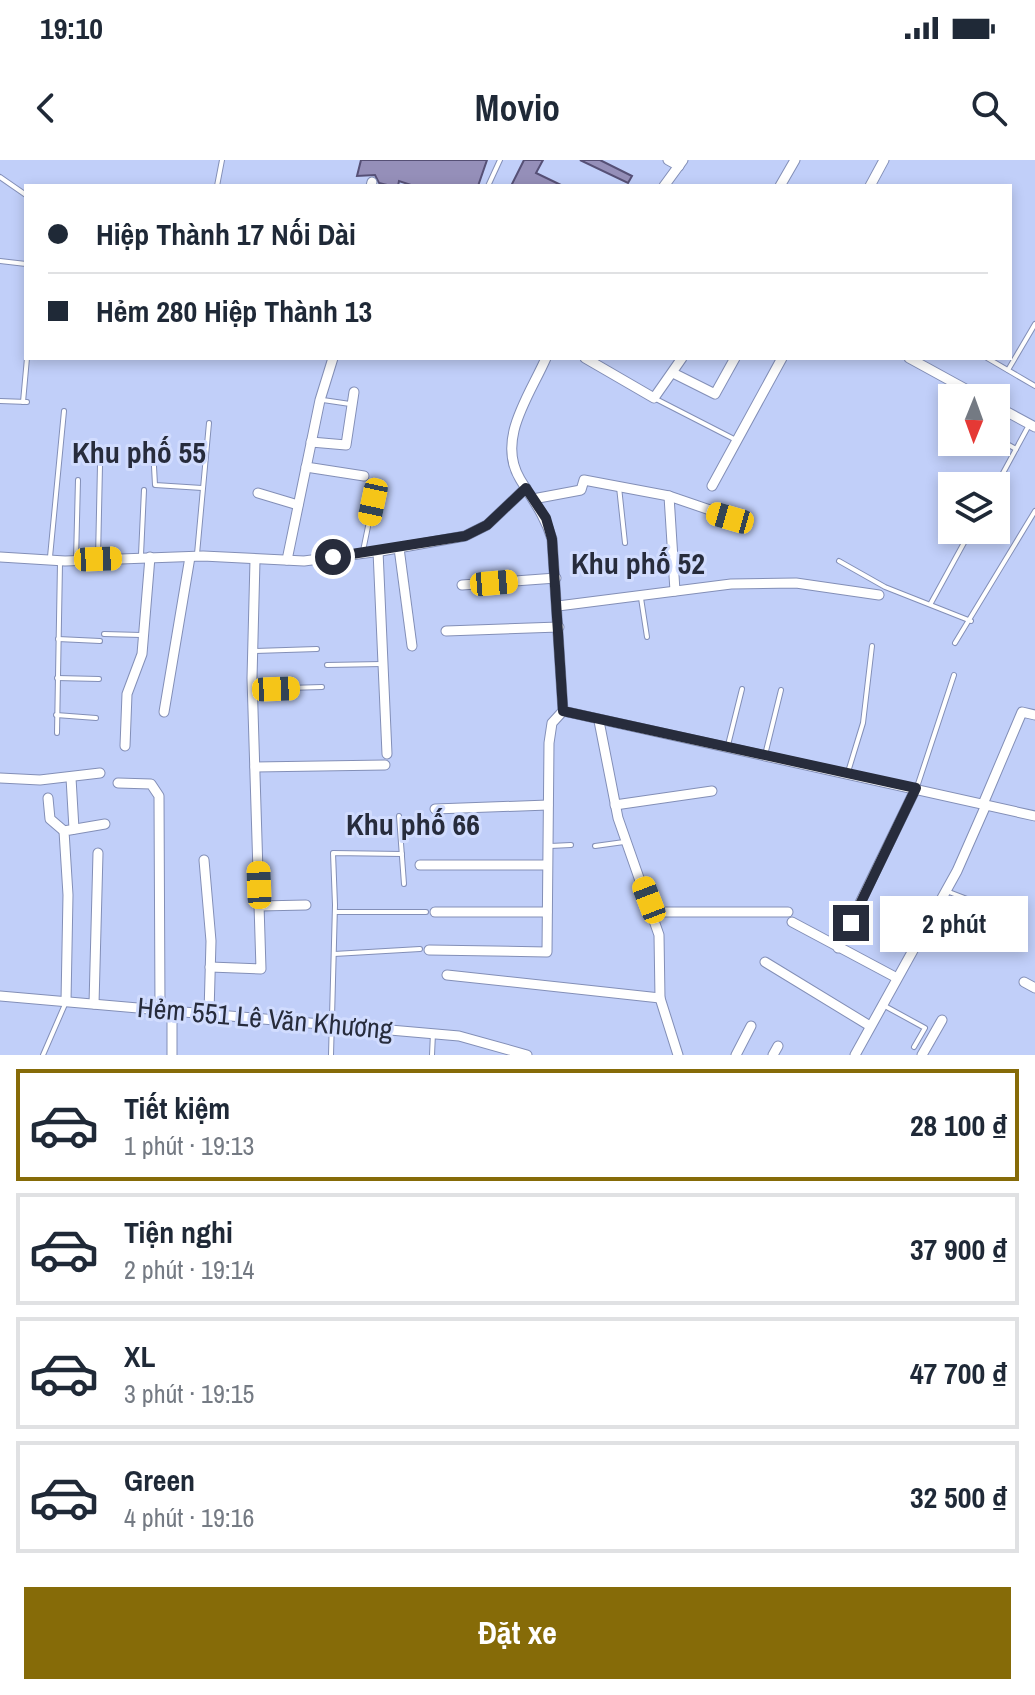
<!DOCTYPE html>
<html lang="vi">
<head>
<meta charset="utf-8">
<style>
  :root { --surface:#fff; --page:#f2f2f3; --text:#1f2937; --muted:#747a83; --line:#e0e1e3; --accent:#866b08 }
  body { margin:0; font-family:"Archivo Narrow",sans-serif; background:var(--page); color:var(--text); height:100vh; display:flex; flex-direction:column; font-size:30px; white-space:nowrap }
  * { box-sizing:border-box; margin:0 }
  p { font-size:26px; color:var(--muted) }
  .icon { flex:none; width:44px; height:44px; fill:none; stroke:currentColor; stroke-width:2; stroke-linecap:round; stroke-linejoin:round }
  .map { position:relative; height:895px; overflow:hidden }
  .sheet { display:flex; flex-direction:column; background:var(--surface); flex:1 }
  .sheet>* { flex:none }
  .banner { position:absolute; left:24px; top:24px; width:988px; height:176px; border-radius:0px; box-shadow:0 4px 12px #0003; display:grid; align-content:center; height:176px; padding:0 24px; background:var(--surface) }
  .needle { width:52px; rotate:181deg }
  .buttons { position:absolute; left:938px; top:224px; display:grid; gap:16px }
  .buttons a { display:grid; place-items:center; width:72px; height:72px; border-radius:0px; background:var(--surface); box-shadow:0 4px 12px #0003; font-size:40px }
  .end { position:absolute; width:36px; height:36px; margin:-18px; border:10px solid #272c3c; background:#fff; box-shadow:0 0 0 4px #fff }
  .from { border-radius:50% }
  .bubble { position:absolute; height:56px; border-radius:0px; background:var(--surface); box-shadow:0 4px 12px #0003; font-size:26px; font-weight:700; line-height:56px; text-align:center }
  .car { position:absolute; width:24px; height:48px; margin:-24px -12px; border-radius:10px; box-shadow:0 0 6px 2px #0007; background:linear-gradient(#f5c518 24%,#345 0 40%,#f5c518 0 76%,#345 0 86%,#f5c518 0) }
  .banner b { display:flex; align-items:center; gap:28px; height:76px; font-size:30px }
  .banner b+b { border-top:2px solid var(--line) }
  .banner i { width:20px; height:20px; background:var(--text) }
  ul { padding:14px 0 0; list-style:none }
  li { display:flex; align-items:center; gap:24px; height:112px; margin:0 16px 12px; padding:0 8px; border:4px solid var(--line); border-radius:0px }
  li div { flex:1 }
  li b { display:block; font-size:30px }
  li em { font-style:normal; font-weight:700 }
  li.active { border-color:var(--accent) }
  li>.icon { width:72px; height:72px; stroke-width:1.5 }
  .action { display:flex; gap:16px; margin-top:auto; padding:16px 24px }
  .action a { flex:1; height:92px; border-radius:0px; background:var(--accent); color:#fff; font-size:32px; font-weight:700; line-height:92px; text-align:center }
  .status { display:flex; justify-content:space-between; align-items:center; height:56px; padding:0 40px; background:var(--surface); direction:ltr }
  .status svg { height:22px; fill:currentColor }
  header { display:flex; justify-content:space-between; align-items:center; height:104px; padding:0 24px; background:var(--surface); font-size:36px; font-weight:700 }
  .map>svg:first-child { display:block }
</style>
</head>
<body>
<div class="status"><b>19:10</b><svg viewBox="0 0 49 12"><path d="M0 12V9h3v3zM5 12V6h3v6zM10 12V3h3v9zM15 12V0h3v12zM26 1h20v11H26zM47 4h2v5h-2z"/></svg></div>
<header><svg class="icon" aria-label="back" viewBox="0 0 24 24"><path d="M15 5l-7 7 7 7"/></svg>Movio<svg class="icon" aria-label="search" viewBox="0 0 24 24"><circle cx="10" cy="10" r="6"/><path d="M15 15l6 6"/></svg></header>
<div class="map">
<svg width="1035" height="895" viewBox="0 0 1035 895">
  <rect width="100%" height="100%" fill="#c1cff9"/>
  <g fill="#958fb9" stroke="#565076" stroke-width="2">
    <path d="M361,0H487L478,26H414L399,21L398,26H391L379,23L375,15L357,16Z"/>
    <path d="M524,0H543L536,13L563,26H511Z"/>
    <path d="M580,0H600L632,16L628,23Z"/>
  </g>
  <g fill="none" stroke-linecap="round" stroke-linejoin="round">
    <defs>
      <g id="service">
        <path d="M0,17L26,35"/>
        <path d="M217,26L222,0"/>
        <path d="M488,26L500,0"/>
        <path d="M0,101L26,104"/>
        <path d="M987,198L1035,226"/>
        <path d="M1008,210L1035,164"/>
        <path d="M654,238L734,279"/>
        <path d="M323,240L350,244"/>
        <path d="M0,241L27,242"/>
        <path d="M23,242L27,198"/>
        <path d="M996,278L1016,289"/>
        <path d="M153,288L155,325L202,328"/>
        <path d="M996,326L1029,265"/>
        <path d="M619,327L625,383"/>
        <path d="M363,391L373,342"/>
        <path d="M197,394L209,263"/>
        <path d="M141,395L144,330"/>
        <path d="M50,397L64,251"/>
        <path d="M98,399L100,305"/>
        <path d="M76,400L78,320"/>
        <path d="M839,401L885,427L971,461"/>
        <path d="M641,438L647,477"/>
        <path d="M931,443L971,370"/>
        <path d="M104,474L141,475"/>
        <path d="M58,479L100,481"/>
        <path d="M955,483L1035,351"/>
        <path d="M255,491L317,489"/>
        <path d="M327,505L382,504"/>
        <path d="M57,518L99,519"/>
        <path d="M253,529L322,527"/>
        <path d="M56,555L96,558"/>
        <path d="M57,573L60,403"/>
        <path d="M728,585L742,529"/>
        <path d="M765,595L781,530"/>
        <path d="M848,612L863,563L872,486"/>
        <path d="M917,627L954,515"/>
        <path d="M399,656L404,724"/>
        <path d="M550,686L571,685"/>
        <path d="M595,686L624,682"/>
        <path d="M949,732L1006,754"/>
        <path d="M335,752H426"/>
        <path d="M334,794L420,789"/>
        <path d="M883,845L925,868L914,887"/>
        <path d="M43,895L66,842"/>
        <path d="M331,895L335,745L333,693L402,694"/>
        <path d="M432,895L433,873"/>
      </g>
      <g id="minor">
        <path d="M668,0L679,6"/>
        <path d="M371,26L372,22"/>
        <path d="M664,26L683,0"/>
        <path d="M780,26L795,0"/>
        <path d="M870,26L884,0"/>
        <path d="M546,198C530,235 496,279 520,319C532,339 545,355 552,379L563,551L1035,656"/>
        <path d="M585,198L654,238L682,198"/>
        <path d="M909,198L982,238"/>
        <path d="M673,213L715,234L735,198"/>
        <path d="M996,246L1035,267"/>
        <path d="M311,282L346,285L354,232"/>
        <path d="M306,307L364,316"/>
        <path d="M712,326L782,198"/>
        <path d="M258,333L298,345"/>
        <path d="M669,336L675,431"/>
        <path d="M533,339L581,330L584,320L669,336L748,363"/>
        <path d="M399,388L412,486"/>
        <path d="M378,391L387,594"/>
        <path d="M0,397L65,401L203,396L304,401L381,391L465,376L487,365L526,328"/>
        <path d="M287,400L320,240L333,198"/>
        <path d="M462,425L556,418"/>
        <path d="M558,446L731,424L796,423L879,435"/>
        <path d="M446,471L559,467"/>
        <path d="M164,552L190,397"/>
        <path d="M599,561L618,658L659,775L660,838L678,895"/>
        <path d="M125,586L127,534L142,494L150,397"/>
        <path d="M255,607L385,605"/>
        <path d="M0,618L40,620L100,613"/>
        <path d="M71,618L74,669"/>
        <path d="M118,623L151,624L159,636L160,849"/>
        <path d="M48,638L50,659L64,671"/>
        <path d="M983,644L1022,552L1035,555"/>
        <path d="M615,645L712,631"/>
        <path d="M435,649L548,645"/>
        <path d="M204,700L211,781L209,853"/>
        <path d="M420,705H547"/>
        <path d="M260,746L306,745"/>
        <path d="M435,752H547"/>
        <path d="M653,752H788"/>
        <path d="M792,762L897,818"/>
        <path d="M838,788L916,628"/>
        <path d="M429,790L547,792L549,583L552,563L563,551"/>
        <path d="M765,802L870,866"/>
        <path d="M210,807L261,809L252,518L255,400"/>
        <path d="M447,815L660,838"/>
        <path d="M1024,822L1035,828"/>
        <path d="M0,836L459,876L527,895"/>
        <path d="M66,841L68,735L64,671L105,664"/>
        <path d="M94,844L98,693"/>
        <path d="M172,895V850"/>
        <path d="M736,895L751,866"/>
        <path d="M773,895L778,886"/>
        <path d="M855,895L957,711L986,645"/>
        <path d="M922,895L942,860"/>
      </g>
    </defs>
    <use href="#service" stroke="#838fb7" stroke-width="6"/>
    <use href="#minor" stroke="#838fb7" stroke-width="11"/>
    <use href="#service" stroke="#fff" stroke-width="4"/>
    <use href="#minor" stroke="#fff" stroke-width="9"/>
  </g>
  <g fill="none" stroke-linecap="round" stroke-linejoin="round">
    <path stroke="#272c3c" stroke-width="10" d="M333,397L465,376L487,365L526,328L546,358L552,379L563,551L916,628L851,763"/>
  </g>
  <g text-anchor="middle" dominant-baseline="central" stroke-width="6" stroke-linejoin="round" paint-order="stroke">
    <g font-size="28" fill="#272c3c" stroke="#d1dcfe">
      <text transform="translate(265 858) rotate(5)">Hẻm 551 Lê Văn Khương</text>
    </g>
    <g font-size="30" font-weight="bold" fill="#272c3c" stroke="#d1dcfe">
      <text x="139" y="292">Khu phố 55</text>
      <text x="638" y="403">Khu phố 52</text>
      <text x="413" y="664">Khu phố 66</text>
    </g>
  </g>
</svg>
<div class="buttons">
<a><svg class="needle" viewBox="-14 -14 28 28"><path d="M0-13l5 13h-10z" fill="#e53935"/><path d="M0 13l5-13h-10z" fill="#747a83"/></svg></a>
<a><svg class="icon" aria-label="layers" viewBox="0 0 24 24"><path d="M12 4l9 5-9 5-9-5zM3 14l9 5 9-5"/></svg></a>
</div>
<i class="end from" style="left:333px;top:397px"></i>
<i class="end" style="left:851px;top:763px"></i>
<div class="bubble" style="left:880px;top:736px;width:148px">2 phút</div>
<i class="car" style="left:373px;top:342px;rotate:192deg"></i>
<i class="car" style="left:730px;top:358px;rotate:286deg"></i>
<i class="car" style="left:98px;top:399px;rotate:88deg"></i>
<i class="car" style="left:494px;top:423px;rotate:85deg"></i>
<i class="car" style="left:276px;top:529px;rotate:88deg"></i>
<i class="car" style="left:259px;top:725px;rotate:358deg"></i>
<i class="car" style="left:649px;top:740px;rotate:339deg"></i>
<div class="banner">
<b><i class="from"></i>Hiệp Thành 17 Nối Dài</b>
<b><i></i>Hẻm 280 Hiệp Thành 13</b>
</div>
</div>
<section class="sheet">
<ul>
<li class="active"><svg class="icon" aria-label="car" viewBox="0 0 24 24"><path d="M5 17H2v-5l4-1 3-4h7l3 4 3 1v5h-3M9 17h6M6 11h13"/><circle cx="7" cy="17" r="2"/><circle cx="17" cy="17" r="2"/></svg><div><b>Tiết kiệm</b><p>1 phút · 19:13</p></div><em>28 100 ₫</em></li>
<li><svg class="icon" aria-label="car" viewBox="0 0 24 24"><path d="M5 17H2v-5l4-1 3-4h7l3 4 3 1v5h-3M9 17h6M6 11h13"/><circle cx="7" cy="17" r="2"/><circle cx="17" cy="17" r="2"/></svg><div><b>Tiện nghi</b><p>2 phút · 19:14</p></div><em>37 900 ₫</em></li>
<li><svg class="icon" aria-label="car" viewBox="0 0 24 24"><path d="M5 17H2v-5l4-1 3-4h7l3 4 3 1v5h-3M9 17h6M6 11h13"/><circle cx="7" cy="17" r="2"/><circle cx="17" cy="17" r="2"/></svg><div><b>XL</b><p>3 phút · 19:15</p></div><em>47 700 ₫</em></li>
<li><svg class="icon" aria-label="car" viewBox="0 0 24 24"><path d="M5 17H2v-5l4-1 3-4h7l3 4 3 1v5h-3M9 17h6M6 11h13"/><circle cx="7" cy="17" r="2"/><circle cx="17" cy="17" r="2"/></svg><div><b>Green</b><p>4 phút · 19:16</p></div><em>32 500 ₫</em></li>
</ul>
<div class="action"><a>Đặt xe</a></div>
</section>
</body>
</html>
